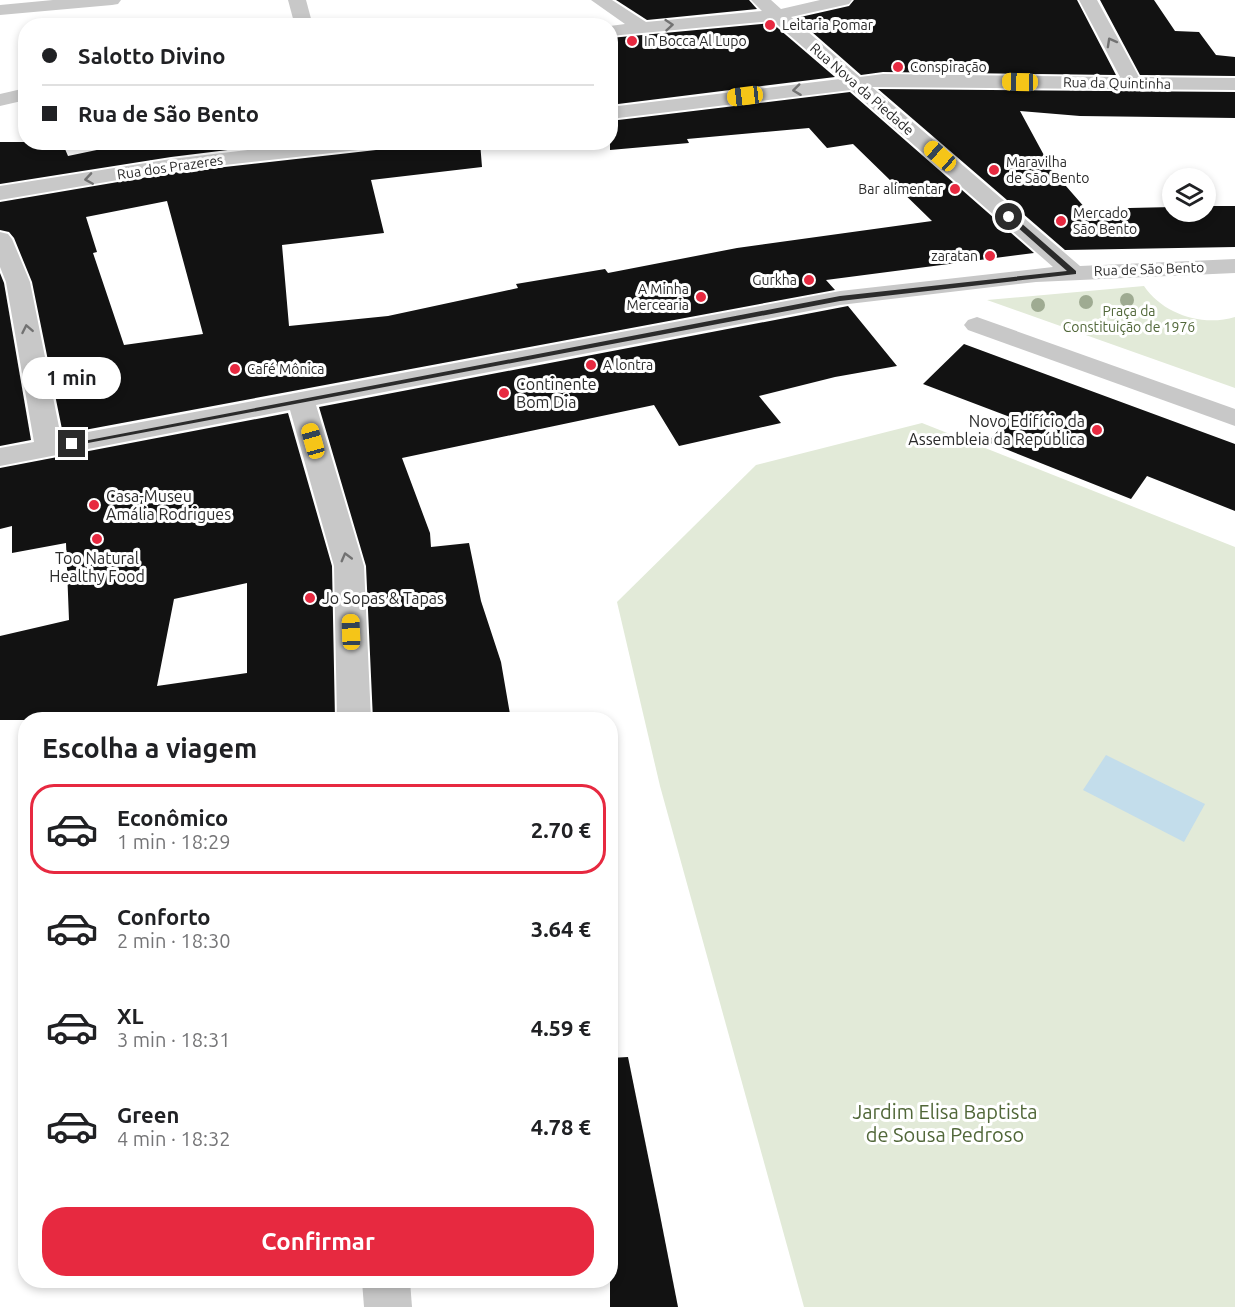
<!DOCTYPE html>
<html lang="pt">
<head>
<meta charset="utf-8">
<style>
  :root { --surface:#fff; --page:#f6f6f6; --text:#202124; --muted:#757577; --line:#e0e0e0; --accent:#e72940 }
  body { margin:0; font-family:Ubuntu,sans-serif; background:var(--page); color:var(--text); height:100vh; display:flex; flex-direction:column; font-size:22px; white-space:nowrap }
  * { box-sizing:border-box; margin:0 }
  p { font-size:20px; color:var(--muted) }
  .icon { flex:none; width:33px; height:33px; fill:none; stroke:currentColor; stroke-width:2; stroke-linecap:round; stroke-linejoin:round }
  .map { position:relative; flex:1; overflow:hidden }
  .details { position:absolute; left:18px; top:712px; width:600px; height:576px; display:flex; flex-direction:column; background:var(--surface); border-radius:24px; box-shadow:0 3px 9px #0003 }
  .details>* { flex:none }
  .guide { position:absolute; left:18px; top:18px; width:600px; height:132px; border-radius:24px; box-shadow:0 3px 9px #0003; display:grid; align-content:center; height:132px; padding:0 24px; background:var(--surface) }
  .buttons { position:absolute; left:1162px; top:168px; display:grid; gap:12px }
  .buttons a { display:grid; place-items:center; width:54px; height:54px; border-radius:50%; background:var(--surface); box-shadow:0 3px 9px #0003; font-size:30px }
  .end { position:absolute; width:27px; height:27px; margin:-14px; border:8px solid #2b2b2b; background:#fff; box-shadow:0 0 0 3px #fff }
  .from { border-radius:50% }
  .bubble { position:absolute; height:42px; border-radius:21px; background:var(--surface); box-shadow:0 3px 9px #0003; font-size:20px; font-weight:700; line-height:42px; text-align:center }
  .car { position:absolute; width:18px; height:36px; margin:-18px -9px; border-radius:8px; box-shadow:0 0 4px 2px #0007; background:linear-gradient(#f5c518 24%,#345 0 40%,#f5c518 0 76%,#345 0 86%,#f5c518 0) }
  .guide b { display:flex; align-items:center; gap:21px; height:57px; font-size:22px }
  .guide b+b { border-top:2px solid var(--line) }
  .guide i { width:15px; height:15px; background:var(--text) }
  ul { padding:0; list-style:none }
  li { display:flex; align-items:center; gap:18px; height:90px; margin:0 12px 9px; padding:0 12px; border:3px solid transparent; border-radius:24px }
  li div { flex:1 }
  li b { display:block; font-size:22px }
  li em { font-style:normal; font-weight:700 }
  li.active { border-color:var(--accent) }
  li>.icon { width:54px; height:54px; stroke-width:1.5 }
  h2 { padding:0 24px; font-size:27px; line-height:72px }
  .button { display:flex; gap:12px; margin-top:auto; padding:12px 24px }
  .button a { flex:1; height:69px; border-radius:24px; background:var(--accent); color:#fff; font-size:24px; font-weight:700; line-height:69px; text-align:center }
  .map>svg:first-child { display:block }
</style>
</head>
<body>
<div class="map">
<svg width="1235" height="1307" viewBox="0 0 1235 1307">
  <rect width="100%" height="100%" fill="#fff"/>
  <g fill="#e2ead8">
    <path d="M1144,286C1163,314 1202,327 1235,317V388L987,300Z"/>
    <path d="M922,423L1235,547V1307H804L660,786L617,602L756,465Z"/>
  </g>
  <path fill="#c3ddeb" d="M1106,755L1205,804L1184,842L1083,790Z"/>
  <g fill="#121212" fill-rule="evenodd">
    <path d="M616,0H749L757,9L647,20Z"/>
    <path d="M854,0H1077L1116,75L883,72L861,75L796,18L849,6Z"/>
    <path d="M1100,0H1154L1175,31L1199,32L1216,55L1235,57V76L1140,75Z"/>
    <path d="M772,23L835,77L610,105V38Z"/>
    <path d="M878,89L1235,92V118L1080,116L1020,111L1052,170L1086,209L1173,207V212H1206V206H1235V247L1065,250Z"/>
    <path d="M850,92L1034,253L826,280L835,290L63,434L32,282L14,238L9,232L0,230V202L171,173L376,150L384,148L388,142H480L482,167L371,180L384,233L282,245L289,326L388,316L518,288L516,284L605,269L608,273L737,248L932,221L853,144L827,148L809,128L687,139L689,143L610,150V121ZM167,201L203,334L124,345L93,253L97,252L86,217Z"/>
    <path d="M0,142H62L68,156L135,142H292L171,157L0,184Z"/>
    <path d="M0,273L4,283L31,440L0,446Z"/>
    <path d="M848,306L897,366L835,377L759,396L781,423L679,446L654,405L402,458L430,533L431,547L469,543L481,601L501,662L511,720H373L366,566L319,407Z"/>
    <path d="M964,344L1235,444V511L1147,476L1131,499L988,442L1010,417L923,384Z"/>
    <path d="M288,413L332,566L335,720H0V636L69,620L66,543L12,553V526L0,529V468ZM247,583V673L157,686L174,599Z"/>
    <path d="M628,1057L659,1210L678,1307H610V1058Z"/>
  </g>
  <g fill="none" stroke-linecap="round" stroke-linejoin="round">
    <g fill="#c8c8c8" fill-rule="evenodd">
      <path d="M53,0H121L118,4L112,5L0,15V5Z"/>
      <path d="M288,0H306L313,26H295Z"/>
      <path d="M591,0H612L646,22L762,11L751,0H771L781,9L820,0H852L849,4L791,17L860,77L883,74L1120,77L1079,0H1097L1139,77L1235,78V90L872,87L1080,266L1235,259V273L1036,282L840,305L316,405L364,566L371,720H337L334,566L290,410L0,466V448L34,442L6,282L0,267V232L8,234L12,239L30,282L61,437L840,291L1053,267L851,90L610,119V107L840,79L773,21L610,36V26L625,24Z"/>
      <path d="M26,88V100L0,106V94Z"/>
      <path d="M315,142H386L383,146L376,148L171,171L0,200V186L171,159Z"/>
      <path d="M977,317L1235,409V426L968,330L964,325L968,320Z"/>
      <path d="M362,1281H410L412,1307H364Z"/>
    </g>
  </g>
  <g fill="#9fab92">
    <circle cx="1127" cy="300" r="7"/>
    <circle cx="1086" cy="302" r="7"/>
    <circle cx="1038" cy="305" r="7"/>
  </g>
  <defs><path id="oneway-chevron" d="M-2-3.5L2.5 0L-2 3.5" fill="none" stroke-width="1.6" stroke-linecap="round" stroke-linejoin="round" transform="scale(1.5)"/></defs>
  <g stroke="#727272">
    <use href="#oneway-chevron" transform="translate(669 25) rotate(-5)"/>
    <use href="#oneway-chevron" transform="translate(1111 42) rotate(-119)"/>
    <use href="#oneway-chevron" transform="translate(797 90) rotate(173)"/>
    <use href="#oneway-chevron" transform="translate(89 179) rotate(171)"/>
    <use href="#oneway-chevron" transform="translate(27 329) rotate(-101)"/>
    <use href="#oneway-chevron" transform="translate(346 557) rotate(-105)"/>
  </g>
  <path fill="#2b2b2b" d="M1007,215H1012L1076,271V274L840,301L72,446L68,444L840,296L1067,271L1007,218Z"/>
  <g fill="#e72940" stroke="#fff" stroke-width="2">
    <circle cx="770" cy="25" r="6"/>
    <circle cx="632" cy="41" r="6"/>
    <circle cx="898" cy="67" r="6"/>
    <circle cx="994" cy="170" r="6"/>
    <circle cx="955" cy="189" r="6"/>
    <circle cx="1061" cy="221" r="6"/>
    <circle cx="990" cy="256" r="6"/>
    <circle cx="809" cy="280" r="6"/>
    <circle cx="701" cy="297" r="6"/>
    <circle cx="591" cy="365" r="6"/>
    <circle cx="235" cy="369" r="6"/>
    <circle cx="504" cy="393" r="6"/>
    <circle cx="1097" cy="430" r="6"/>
    <circle cx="94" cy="505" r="6"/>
    <circle cx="97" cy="539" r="6"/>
    <circle cx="310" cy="598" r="6"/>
  </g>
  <g text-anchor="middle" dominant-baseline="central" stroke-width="6" stroke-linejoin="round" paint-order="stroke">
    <g font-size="14" fill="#2b2b2b" stroke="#fff" text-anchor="start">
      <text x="782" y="25">Leitaria Pomar</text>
      <text x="644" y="41">In Bocca Al Lupo</text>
      <text x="910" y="67">Conspiração</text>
      <text x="1006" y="162">Maravilha<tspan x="1006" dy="16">de São Bento</tspan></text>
      <text x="943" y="189" text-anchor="end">Bar alimentar</text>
      <text x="1073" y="213">Mercado<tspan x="1073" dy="16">São Bento</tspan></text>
      <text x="978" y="256" text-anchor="end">zaratan</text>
      <text x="797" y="280" text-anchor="end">Gurkha</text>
      <text x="689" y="289" text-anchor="end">A Minha<tspan x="689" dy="16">Mercearia</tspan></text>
      <text x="603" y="365">A lontra</text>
      <text x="247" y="369">Café Mônica</text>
    </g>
    <g font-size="14" fill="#2b2b2b" stroke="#fff">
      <text transform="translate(1117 83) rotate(1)">Rua da Quintinha</text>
      <text transform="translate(862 89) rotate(41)">Rua Nova da Piedade</text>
      <text transform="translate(170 167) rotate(-8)">Rua dos Prazeres</text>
      <text transform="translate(1149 269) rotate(-2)">Rua de São Bento</text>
    </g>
    <g font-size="14" fill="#516739" stroke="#fff">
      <text x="1129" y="311">Praça da<tspan x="1129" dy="16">Constituição de 1976</tspan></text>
    </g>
    <g font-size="16" fill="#2b2b2b" stroke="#fff" text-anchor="start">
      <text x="516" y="384">Continente<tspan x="516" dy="18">Bom Dia</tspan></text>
      <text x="1085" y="421" text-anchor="end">Novo Edifício da<tspan x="1085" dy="18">Assembleia da República</tspan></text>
      <text x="106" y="496">Casa-Museu<tspan x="106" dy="18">Amália Rodrigues</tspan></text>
      <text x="97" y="558" text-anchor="middle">Too Natural<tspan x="97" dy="18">Healthy Food</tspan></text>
      <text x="322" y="598">Jo Sopas &amp; Tapas</text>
    </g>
    <g font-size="20" fill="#516739" stroke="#fff">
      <text x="945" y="1111">Jardim Elisa Baptista<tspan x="945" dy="23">de Sousa Pedroso</tspan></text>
    </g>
  </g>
</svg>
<div class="buttons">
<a><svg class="icon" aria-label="layers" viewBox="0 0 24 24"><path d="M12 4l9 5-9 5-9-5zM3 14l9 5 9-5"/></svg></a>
</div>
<i class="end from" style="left:1009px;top:217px"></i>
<i class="end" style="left:72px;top:444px"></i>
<div class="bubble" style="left:22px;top:357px;width:99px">1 min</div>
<i class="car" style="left:1020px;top:82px;rotate:271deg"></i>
<i class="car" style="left:745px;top:96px;rotate:263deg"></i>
<i class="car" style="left:940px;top:156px;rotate:311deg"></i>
<i class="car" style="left:313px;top:441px;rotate:344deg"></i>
<i class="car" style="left:351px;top:632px;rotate:358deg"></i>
<div class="guide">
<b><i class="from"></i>Salotto Divino</b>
<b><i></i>Rua de São Bento</b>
</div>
<section class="details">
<h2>Escolha a viagem</h2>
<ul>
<li class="active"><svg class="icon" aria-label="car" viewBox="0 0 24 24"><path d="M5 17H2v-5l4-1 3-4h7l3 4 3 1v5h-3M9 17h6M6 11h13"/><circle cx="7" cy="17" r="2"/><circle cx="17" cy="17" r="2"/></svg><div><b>Econômico</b><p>1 min · 18:29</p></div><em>2.70 €</em></li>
<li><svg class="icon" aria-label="car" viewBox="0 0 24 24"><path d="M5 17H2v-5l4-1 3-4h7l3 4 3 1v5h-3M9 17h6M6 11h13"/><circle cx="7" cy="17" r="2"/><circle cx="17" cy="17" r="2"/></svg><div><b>Conforto</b><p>2 min · 18:30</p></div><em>3.64 €</em></li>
<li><svg class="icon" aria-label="car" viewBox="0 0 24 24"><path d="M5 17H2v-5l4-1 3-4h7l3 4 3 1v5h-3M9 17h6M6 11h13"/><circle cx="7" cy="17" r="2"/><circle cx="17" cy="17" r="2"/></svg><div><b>XL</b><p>3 min · 18:31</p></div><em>4.59 €</em></li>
<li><svg class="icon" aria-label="car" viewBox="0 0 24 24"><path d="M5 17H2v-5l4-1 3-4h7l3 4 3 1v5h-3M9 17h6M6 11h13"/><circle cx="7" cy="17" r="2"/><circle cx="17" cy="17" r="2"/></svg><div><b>Green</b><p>4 min · 18:32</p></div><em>4.78 €</em></li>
</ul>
<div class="button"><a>Confirmar</a></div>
</section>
</div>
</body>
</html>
